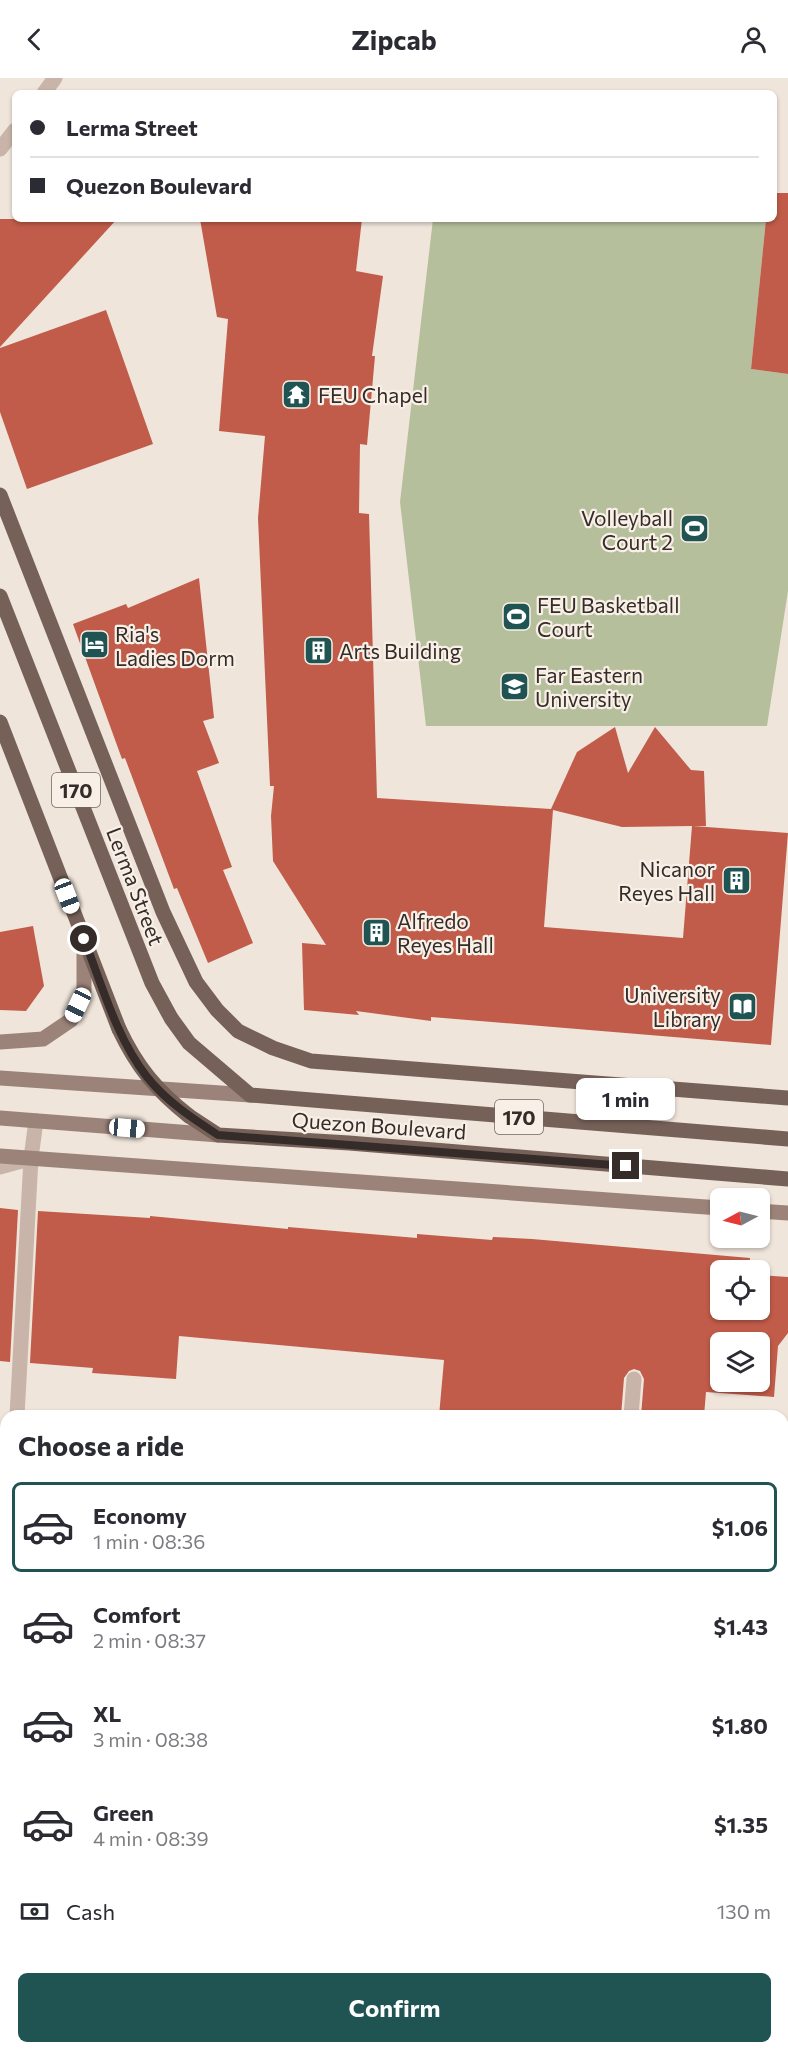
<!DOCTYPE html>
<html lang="en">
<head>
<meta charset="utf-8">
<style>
  :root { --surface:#fff; --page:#f7f7f7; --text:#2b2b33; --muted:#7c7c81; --line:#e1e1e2; --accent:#1f5453 }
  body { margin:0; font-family:Commissioner,sans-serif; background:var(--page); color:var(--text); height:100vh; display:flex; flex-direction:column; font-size:22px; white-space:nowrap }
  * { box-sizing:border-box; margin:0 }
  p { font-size:20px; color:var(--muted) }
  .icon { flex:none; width:33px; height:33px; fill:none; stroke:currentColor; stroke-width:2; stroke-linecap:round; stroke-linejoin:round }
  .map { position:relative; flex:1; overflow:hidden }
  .drawer { position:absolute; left:0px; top:1332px; width:789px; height:644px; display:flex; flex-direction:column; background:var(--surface); border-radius:18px 18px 0 0; box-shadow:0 2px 4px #0004 }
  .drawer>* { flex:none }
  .hud { position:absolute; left:12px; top:12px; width:765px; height:132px; border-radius:9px; box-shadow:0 2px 4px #0004; display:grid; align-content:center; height:132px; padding:0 18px; background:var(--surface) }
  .needle { width:39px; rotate:263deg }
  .fabs { position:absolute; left:710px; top:1110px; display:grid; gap:12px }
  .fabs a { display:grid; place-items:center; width:60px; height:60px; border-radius:9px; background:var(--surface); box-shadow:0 2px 4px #0004; font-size:30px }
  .end { position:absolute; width:27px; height:27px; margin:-14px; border:8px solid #352b28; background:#fff; box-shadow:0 0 0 3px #fff }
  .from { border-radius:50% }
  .bubble { position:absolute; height:42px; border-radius:9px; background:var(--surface); box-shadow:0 2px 4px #0004; font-size:20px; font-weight:700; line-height:42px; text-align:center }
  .car { position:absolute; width:18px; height:36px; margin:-18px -9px; border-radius:8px; box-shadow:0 0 4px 2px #0007; background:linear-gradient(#fff 24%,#345 0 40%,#fff 0 76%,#345 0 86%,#fff 0) }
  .hud b { display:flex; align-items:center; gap:21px; height:57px; font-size:22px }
  .hud b+b { border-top:2px solid var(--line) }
  .hud i { width:15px; height:15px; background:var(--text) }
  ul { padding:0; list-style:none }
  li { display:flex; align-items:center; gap:18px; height:90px; margin:0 12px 9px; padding:0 6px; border:3px solid transparent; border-radius:9px }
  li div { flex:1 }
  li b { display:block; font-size:22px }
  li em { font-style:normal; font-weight:700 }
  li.on { border-color:var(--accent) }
  li>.icon { width:54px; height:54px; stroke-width:1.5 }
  h2 { padding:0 18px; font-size:27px; line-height:72px }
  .pay { display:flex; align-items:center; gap:15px; height:66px; padding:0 18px; font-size:22px }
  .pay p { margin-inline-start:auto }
  .button { display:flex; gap:12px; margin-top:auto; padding:12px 18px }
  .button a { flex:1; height:69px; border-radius:9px; background:var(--accent); color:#fff; font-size:24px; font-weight:700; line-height:69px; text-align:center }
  header { display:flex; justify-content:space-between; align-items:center; height:78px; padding:0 18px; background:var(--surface); font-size:27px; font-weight:700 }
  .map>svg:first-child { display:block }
</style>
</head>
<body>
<header><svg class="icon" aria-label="back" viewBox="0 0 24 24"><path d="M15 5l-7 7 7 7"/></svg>Zipcab<svg class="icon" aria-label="person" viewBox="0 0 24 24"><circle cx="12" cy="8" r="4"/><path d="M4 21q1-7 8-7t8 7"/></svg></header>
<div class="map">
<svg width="788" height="1975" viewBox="0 0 788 1975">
  <rect width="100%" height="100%" fill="#f0e5db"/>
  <path fill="#b6bf9c" d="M433,141H766L751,291L788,296V513L767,648H426L400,424Z"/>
  <g fill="#c05c49" fill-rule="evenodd">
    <path d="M774,115H788V296L751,291L766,141H774Z"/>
    <path d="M0,141H117L0,269Z"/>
    <path d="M200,141H362L356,193L383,198L372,278H375L367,367L360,366L359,435L369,436L377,720L551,731L577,674L615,649L628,695L655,649L691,692L704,693L706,748H693L788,755L771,967L431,939V943L356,933L359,937L304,932L302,865L326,867L273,783L271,738L274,708H270L258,440L265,358L219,353L228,241L217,239ZM553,732L622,749L692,748L683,860L544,849Z"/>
    <path d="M106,232L153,366L27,411L0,334V270Z"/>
    <path d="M199,500L214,640L203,643L219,685L197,693L232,789L223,792L253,865L208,885L177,810L174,811L125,680L122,681L73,546L126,526L128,530Z"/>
    <path d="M33,848L44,908L26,933L0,932V854Z"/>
    <path d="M0,1130L18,1132L10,1284L0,1283Z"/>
    <path d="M38,1133L150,1140V1138L288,1151V1149L417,1160V1156L492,1162L493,1159L532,1161L750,1180L749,1192H720V1232H759V1197L788,1199V1255L778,1268L774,1319L706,1314L704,1338H641L644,1301L640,1293L634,1291L629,1293L624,1300L621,1338H439L444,1282L179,1258L176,1301L92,1295L93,1290L30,1285ZM720,1264H759V1304H720Z"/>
  </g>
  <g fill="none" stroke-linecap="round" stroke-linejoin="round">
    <g stroke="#c8b4a8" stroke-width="15">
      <path d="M0,1089L29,1081"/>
      <path d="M0,1760L6,1753"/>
    </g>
    <g stroke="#c8b4a8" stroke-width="15">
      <path d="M44,15L55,0"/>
      <path d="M0,71L15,52"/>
      <path d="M17,1338L31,1080L36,1043"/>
      <path d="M631,1338L634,1301"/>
    </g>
    <g stroke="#9b8379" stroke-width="15">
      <path d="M0,964L43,961L71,942L84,913V861"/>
      <path d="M0,1000L250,1017"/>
      <path d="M0,1040L218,1057"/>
      <path d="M0,1078L720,1130"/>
      <path d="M759,1133L788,1135"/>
    </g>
    <g stroke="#766159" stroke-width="15">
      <path d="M0,417L163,834L196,904L217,932L238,953L273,970L311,983L788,1020"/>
      <path d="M0,518L152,905L171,940L189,965L250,1017L788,1061"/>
      <path d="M0,644L119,951"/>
      <path d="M189,1038L218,1057L349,1065L788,1101"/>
    </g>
    <path stroke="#766159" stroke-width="15" d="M119,951C137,989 156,1012 189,1038"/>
  </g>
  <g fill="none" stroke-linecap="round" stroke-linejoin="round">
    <path stroke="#352b28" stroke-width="8" d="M84,861C102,907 116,959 147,999C166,1023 192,1040 218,1057L626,1088"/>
  </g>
  <defs>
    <symbol id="temple-square" viewBox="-11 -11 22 22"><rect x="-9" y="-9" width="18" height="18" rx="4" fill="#1f5453" stroke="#f8efe7"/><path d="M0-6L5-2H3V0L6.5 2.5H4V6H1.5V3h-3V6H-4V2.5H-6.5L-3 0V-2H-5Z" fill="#fff"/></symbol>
    <symbol id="stadium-square" viewBox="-11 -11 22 22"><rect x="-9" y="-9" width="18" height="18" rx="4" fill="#1f5453" stroke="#f8efe7"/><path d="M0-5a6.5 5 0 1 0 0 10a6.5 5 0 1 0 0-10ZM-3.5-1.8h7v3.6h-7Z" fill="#fff"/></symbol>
    <symbol id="hotel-square" viewBox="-11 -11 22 22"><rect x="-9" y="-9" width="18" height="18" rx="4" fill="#1f5453" stroke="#f8efe7"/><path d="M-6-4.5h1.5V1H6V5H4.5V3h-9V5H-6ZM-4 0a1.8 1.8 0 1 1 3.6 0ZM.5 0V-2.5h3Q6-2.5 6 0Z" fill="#fff"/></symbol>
    <symbol id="building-square" viewBox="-11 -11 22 22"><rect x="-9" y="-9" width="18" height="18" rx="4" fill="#1f5453" stroke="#f8efe7"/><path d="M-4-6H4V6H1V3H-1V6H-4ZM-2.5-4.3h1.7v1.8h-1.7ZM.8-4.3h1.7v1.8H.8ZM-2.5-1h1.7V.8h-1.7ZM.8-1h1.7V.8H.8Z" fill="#fff"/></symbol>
    <symbol id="university-square" viewBox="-11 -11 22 22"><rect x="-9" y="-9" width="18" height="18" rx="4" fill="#1f5453" stroke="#f8efe7"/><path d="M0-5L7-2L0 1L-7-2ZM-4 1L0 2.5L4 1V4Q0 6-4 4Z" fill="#fff"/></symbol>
    <symbol id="library-square" viewBox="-11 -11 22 22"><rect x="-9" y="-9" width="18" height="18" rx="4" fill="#1f5453" stroke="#f8efe7"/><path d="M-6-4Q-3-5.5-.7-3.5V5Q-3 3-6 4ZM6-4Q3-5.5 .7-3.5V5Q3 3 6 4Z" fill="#fff"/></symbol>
  </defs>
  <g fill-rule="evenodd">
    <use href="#temple-square" x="280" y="300" width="33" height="33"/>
    <use href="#stadium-square" x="678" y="434" width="33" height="33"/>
    <use href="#stadium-square" x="500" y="522" width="33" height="33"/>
    <use href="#hotel-square" x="78" y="550" width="33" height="33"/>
    <use href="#building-square" x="302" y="556" width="33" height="33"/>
    <use href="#university-square" x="498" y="592" width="33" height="33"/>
    <use href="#building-square" x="720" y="786" width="33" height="33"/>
    <use href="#building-square" x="360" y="838" width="33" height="33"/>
    <use href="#library-square" x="726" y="912" width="33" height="33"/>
  </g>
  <g text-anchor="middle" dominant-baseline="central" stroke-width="4.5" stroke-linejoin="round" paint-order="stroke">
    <g fill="#f8efe7" stroke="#706661" stroke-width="1.5">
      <rect x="52" y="695" width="48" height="34" rx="4.5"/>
      <rect x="495" y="1022" width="48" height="34" rx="4.5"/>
    </g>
    <g font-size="20" font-weight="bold" fill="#352b28">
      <text x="76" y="712">170</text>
      <text x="519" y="1039">170</text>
    </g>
    <g font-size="21" fill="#352b28" stroke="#f8efe7" text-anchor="start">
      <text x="318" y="316">FEU Chapel</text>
      <text x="673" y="439" text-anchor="end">Volleyball<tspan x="673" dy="24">Court 2</tspan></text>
      <text x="537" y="526">FEU Basketball<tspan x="537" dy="24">Court</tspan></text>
      <text x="115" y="555">Ria's<tspan x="115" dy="24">Ladies Dorm</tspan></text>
      <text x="339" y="572">Arts Building</text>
      <text x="535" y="596">Far Eastern<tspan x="535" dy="24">University</tspan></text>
      <text x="715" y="790" text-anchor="end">Nicanor<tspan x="715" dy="24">Reyes Hall</tspan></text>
      <text x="397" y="842">Alfredo<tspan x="397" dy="24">Reyes Hall</tspan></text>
      <text x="721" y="916" text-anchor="end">University<tspan x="721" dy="24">Library</tspan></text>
    </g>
    <g font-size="21" fill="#352b28" stroke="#f8efe7">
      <text transform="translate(136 808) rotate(69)">Lerma Street</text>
      <text transform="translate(379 1047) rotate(4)">Quezon Boulevard</text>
    </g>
  </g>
</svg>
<div class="fabs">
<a><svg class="needle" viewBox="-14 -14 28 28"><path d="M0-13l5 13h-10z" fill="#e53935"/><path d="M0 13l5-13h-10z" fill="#7c7c81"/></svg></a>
<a><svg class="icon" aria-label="locate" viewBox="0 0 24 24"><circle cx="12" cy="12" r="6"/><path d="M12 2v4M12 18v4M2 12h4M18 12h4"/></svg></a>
<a><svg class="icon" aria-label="layers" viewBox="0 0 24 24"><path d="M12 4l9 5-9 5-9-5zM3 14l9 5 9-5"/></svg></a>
</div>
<i class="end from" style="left:84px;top:861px"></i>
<i class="end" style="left:626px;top:1088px"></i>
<div class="bubble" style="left:576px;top:1000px;width:99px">1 min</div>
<i class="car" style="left:67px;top:818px;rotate:159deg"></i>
<i class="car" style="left:78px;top:927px;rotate:205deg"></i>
<i class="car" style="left:127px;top:1050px;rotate:95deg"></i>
<div class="hud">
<b><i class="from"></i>Lerma Street</b>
<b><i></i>Quezon Boulevard</b>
</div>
<section class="drawer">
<h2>Choose a ride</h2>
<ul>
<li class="on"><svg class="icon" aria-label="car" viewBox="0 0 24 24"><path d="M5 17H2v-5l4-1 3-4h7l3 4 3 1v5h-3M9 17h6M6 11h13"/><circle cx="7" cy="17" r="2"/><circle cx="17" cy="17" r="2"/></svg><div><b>Economy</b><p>1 min · 08:36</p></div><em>$1.06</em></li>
<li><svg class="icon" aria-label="car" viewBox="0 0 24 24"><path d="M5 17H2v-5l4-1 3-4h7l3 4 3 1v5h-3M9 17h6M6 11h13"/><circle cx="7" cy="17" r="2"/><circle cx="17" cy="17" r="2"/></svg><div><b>Comfort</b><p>2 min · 08:37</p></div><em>$1.43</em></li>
<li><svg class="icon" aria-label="car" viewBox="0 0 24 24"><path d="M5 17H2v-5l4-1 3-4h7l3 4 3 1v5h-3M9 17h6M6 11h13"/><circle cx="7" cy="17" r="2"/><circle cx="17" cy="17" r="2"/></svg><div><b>XL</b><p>3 min · 08:38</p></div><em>$1.80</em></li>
<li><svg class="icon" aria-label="car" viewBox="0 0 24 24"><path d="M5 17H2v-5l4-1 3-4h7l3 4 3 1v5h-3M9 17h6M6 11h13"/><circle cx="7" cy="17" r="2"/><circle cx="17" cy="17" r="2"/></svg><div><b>Green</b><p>4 min · 08:39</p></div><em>$1.35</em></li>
</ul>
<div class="pay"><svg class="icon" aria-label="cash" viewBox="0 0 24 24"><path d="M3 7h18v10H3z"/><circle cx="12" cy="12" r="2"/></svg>Cash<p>130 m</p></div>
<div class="button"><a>Confirm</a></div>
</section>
</div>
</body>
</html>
